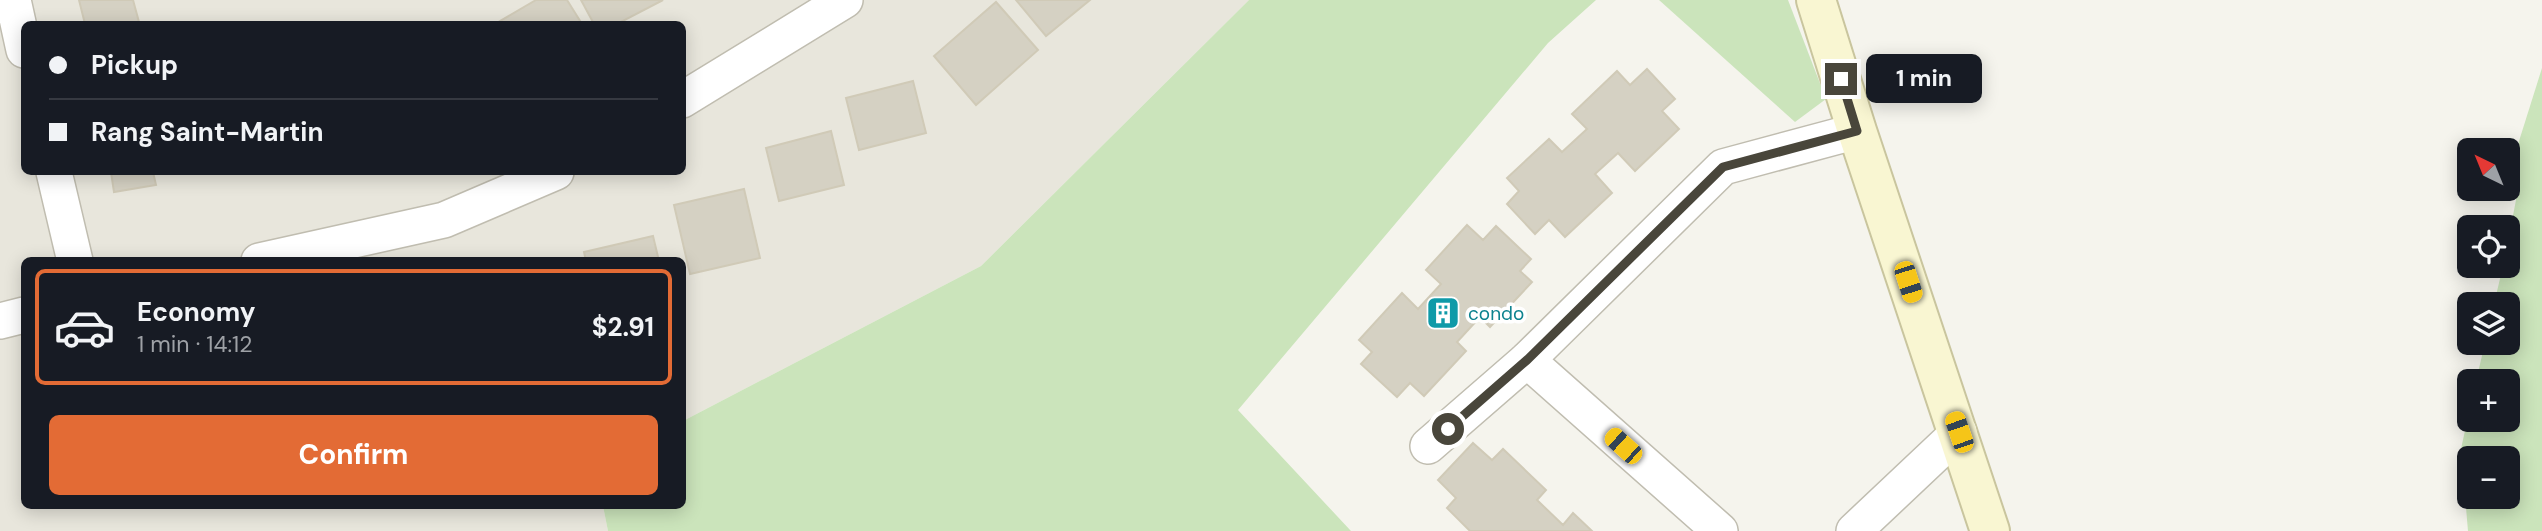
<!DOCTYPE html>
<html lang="en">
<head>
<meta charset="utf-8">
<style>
  :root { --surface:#171b24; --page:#242831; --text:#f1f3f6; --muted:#9ea1a6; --line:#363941; --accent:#e36b35 }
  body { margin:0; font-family:"DM Sans",sans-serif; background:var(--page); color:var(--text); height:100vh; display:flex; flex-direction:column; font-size:26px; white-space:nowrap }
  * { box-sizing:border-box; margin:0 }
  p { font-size:23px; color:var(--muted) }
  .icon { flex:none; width:38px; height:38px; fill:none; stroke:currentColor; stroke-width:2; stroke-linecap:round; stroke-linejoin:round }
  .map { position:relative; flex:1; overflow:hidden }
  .drawer { position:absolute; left:21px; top:257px; width:665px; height:252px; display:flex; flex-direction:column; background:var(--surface); border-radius:10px; box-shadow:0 4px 18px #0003 }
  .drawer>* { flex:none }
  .top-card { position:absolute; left:21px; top:21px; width:665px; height:154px; border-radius:10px; box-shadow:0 4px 18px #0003; display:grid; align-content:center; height:154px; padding:0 28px; background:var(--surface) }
  .needle { width:46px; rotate:317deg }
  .fabs { position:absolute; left:2457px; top:138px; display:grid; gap:14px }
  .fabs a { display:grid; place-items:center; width:63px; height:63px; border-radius:10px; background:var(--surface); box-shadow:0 4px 18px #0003; font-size:35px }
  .end { position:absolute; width:32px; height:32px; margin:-16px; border:9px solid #49463b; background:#fff; box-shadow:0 0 0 4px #fff }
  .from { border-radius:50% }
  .bubble { position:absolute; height:49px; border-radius:10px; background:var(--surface); box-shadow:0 4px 18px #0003; font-size:23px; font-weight:700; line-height:49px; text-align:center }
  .car { position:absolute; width:21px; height:42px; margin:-21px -10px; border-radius:9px; box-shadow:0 0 5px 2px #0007; background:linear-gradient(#f5c518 24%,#345 0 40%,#f5c518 0 76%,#345 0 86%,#f5c518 0) }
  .top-card b { display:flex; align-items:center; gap:24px; height:66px; font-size:26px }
  .top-card b+b { border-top:2px solid var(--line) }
  .top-card i { width:18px; height:18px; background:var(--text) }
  ul { padding:12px 0 0; list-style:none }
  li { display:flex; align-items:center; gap:21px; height:116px; margin:0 14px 10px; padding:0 14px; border:4px solid var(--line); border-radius:10px }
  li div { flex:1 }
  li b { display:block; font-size:26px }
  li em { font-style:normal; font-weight:700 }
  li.current { border-color:var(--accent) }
  li>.icon { width:63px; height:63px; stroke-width:1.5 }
  .action { display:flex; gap:14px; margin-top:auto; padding:14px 28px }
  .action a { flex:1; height:80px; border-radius:10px; background:var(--accent); color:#fff; font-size:28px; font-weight:700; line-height:80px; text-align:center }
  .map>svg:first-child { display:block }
</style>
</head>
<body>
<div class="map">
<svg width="2542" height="531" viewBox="0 0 2542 531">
  <rect width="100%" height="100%" fill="#f5f4ed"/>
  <path fill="#e8e6dc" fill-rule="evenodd" d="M0,0H1249L981,266L683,421L682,261H24V506H603L608,531H0ZM24,24H682V172H24Z"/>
  <g fill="#cbe4bb" fill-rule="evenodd">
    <path d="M1249,0H1596L1548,43L1238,410L1351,531H608L603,506H682L683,421L981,266Z"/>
    <path d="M1659,0H1788L1826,99L1795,122Z"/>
    <path d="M2542,68V531H2468L2461,449L2469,412V420H2508V382L2476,381L2485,343H2508V304H2494L2503,266H2508V242L2519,184L2514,157ZM2469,458H2508V497H2469Z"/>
  </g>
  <g fill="#d5d1c3" stroke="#d0cab7" stroke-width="2">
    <path d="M79,0H133L139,22L132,24H85Z"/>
    <path d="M536,0H567L582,24H495Z"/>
    <path d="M581,0H663L617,24H594Z"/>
    <path d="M1016,0H1090L1046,36Z"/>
    <path d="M996,2L1038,50L976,105L934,56Z"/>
    <path d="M1647,69L1675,99L1662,111L1679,129L1635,171L1618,153L1595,174L1612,193L1565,237L1549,220L1535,234L1507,204L1519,191L1507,178L1549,139L1562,152L1587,129L1572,114L1617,71L1630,85Z"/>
    <path d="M913,81L926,133L859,150L846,98Z"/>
    <path d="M831,131L844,185L779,201L766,148Z"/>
    <path d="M111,172H153L156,185L114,192Z"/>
    <path d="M744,189L760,258L690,274L674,205Z"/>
    <path d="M1467,225L1483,240L1496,226L1531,259L1520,271L1532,282L1490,327L1480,317L1457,342L1466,351L1424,396L1410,383L1397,397L1361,364L1372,352L1359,340L1402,293L1418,309L1441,284L1426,270Z"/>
    <path d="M653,236L659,261H586L584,252Z"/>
    <path d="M1473,443L1492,460L1503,449L1546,490L1537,500L1563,525L1573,513L1592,531H1470L1447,508L1456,498L1438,480Z"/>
  </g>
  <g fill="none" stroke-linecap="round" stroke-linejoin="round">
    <defs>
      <g id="street">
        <path d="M13,0L24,50"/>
        <path d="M682,100L845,0"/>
        <path d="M54,172L75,261"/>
        <path d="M259,261L444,220L556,172"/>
        <path d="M0,321L24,315"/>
        <path d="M1527,360L1720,531"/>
        <path d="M1428,446L1527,360L1723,167L1857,131"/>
        <path d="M1854,531L1959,432"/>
      </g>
      <path id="secondary" d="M1816,0L1857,131L1990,531"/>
    </defs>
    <use href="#street" stroke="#c0bdb0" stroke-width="38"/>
    <use href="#secondary" stroke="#c9c59e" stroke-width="42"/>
    <use href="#street" stroke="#fff" stroke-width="35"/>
    <use href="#secondary" stroke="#f9f6d2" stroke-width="38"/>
  </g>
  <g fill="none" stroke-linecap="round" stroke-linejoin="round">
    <path stroke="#49463b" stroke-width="9" d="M1448,429L1527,360L1723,167L1857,131L1841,79"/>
  </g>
  <defs>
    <symbol id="building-square" viewBox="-11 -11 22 22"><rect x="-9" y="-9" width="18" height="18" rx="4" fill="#0f9aa8" stroke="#fff"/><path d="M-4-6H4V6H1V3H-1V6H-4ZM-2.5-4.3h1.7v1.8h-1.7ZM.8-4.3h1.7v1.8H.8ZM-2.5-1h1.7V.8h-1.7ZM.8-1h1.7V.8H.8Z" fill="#fff"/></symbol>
  </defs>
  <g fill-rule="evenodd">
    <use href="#building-square" x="1424" y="294" width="38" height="38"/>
  </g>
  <g text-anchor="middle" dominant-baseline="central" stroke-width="7" stroke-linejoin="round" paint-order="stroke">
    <g font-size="19" fill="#0d838f" stroke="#fff" text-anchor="start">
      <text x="1468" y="313">condo</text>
    </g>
  </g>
</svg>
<div class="fabs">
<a><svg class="needle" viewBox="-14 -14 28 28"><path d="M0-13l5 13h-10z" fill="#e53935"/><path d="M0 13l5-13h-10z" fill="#9ea1a6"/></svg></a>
<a><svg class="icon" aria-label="locate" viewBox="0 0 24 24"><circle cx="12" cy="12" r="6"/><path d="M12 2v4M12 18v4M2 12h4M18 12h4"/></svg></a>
<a><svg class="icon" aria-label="layers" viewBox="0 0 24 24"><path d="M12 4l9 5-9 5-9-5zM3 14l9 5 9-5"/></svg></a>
<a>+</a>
<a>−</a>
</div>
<i class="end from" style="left:1448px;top:429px"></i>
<i class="end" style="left:1841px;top:79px"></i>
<div class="bubble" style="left:1866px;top:54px;width:116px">1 min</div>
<i class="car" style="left:1908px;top:282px;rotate:162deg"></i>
<i class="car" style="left:1959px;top:432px;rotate:341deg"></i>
<i class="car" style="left:1623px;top:446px;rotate:312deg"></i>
<div class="top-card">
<b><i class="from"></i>Pickup</b>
<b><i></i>Rang Saint-Martin</b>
</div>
<section class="drawer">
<ul>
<li class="current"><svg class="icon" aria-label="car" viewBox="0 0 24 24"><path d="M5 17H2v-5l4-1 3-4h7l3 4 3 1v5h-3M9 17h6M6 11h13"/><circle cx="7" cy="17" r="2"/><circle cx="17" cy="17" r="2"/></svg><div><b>Economy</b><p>1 min · 14:12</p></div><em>$2.91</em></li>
</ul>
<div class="action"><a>Confirm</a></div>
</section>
</div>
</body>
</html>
